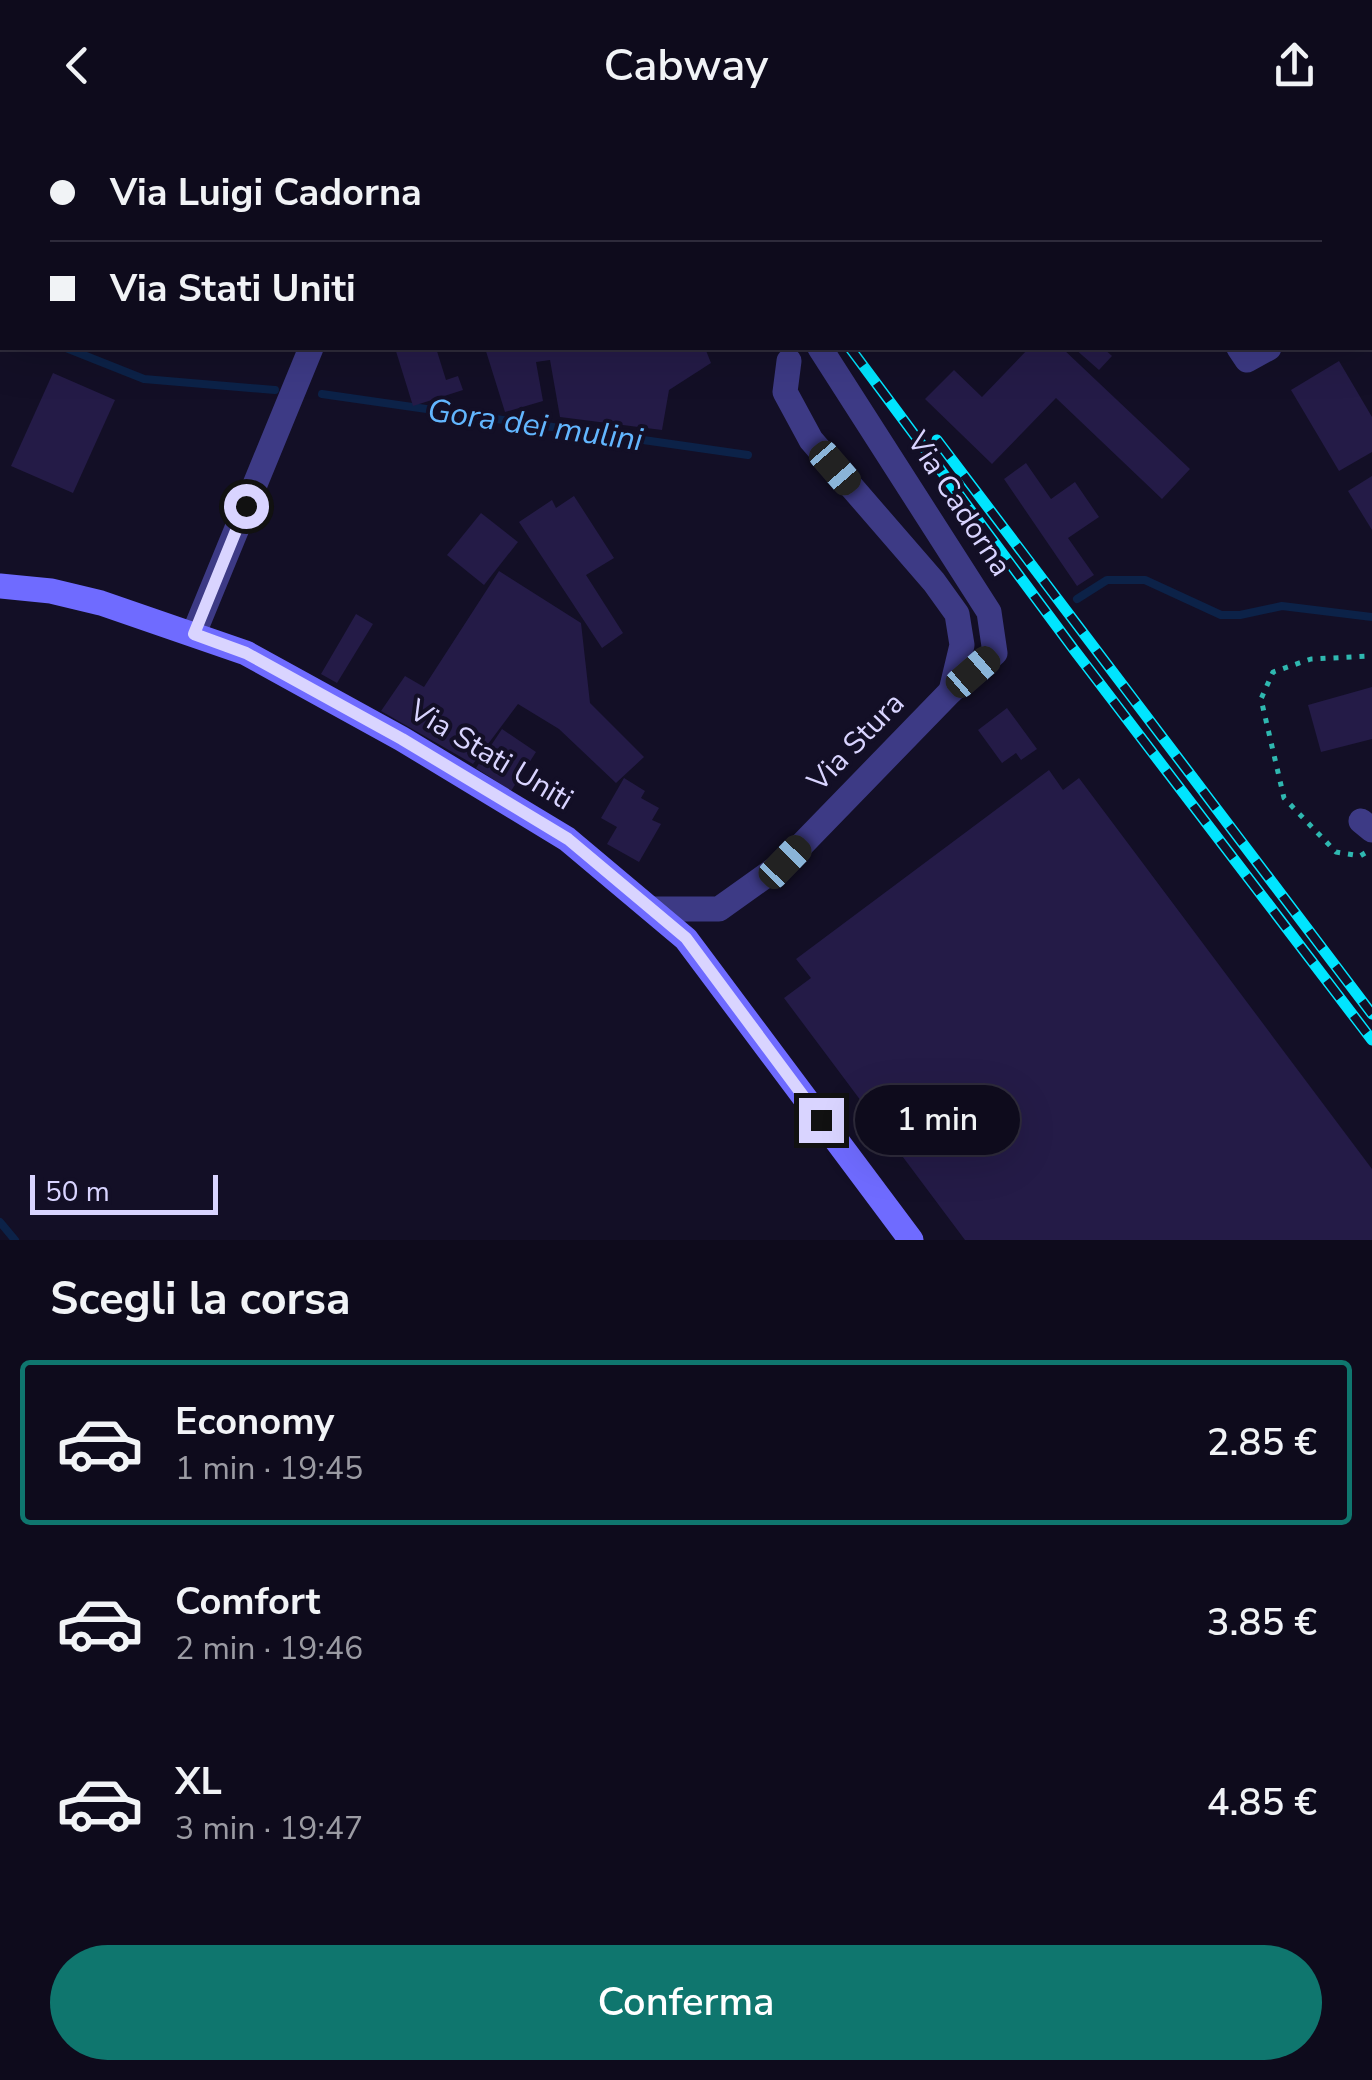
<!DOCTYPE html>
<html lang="it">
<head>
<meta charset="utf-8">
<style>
  :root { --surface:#0e0b1c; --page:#171425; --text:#f1f3f6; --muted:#9b9ba3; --line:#2e2b3b; --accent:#0f766e }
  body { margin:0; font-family:"Nunito Sans",sans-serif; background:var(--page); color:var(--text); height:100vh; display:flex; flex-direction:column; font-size:38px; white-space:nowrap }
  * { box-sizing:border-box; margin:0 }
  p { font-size:32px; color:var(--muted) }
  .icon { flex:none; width:55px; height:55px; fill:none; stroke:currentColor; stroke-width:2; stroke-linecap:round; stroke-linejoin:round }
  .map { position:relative; height:1110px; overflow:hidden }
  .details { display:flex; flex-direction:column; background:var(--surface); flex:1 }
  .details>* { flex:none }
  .guide { position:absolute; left:0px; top:0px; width:1372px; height:220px; box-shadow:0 10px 40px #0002,0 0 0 2px var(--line); display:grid; align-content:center; height:220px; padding:0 50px; background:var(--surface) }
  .scale { position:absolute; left:30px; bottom:25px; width:188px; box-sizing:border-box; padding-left:10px; border:5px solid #d9d4ff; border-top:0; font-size:28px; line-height:35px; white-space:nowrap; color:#d9d4ff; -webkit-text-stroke:8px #130f26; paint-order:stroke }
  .end { position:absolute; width:45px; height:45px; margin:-22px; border:12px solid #d9d4ff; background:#111; box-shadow:0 0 0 5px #111 }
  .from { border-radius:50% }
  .bubble { position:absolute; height:70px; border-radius:35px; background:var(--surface); box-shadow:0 10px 40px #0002,0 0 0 2px var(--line); font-size:32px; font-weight:600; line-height:70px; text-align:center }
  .car { position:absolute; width:30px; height:60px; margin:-30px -15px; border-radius:12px; box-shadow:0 0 8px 2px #0007; background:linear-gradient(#222 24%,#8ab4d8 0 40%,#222 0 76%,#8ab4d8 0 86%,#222 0) }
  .guide b { display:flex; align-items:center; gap:35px; height:95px; font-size:38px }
  .guide b+b { border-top:2px solid var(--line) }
  .guide i { width:25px; height:25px; background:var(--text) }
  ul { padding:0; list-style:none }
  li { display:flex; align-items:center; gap:30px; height:165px; margin:0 20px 15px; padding:0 30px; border:5px solid transparent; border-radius:10px }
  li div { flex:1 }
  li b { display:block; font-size:38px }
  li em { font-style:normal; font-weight:600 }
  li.current { border-color:var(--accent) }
  li>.icon { width:90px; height:90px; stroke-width:1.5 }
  h2 { padding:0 50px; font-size:45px; line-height:120px }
  .action { display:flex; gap:20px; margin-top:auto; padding:20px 50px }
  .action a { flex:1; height:115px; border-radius:60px; background:var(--accent); color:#fff; font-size:40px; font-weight:600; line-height:115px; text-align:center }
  header { display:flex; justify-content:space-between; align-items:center; height:130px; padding:0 50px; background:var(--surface); font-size:45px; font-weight:600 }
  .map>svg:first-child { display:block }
</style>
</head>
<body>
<header><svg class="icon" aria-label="back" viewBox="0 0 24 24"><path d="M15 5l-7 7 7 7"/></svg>Cabway<svg class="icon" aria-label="share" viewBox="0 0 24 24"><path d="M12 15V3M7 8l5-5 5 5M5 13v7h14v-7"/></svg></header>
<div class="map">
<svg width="1372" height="1110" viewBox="0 0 1372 1110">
  <rect width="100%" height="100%" fill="#130f26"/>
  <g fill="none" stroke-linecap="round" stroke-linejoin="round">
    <g stroke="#0c2248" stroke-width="8">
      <path d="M0,181L2,183"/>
      <path d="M66,218L144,249L275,260"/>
      <path d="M322,264L748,325"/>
      <path d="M1077,469L1107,450H1145L1221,485H1240L1282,476L1372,487"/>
      <path d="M0,1092L15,1110"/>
    </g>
  </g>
  <g fill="#241b47">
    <path d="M395,218H436L446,250L458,246L463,260L413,276Z"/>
    <path d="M485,218H705L711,233L669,260L662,300L560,287L550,230L536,232L543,271L505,282Z"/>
    <path d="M1029,218H1062L1190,339L1162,369L1056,268L992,334L925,269L954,240L982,267Z"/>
    <path d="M1074,218H1103L1112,226L1099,240Z"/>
    <path d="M1339,231L1372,287V322L1339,341L1291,260Z"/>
    <path d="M53,243L115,270L73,363L11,336Z"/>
    <path d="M1026,333L1051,369L1075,352L1099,387L1068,408L1094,445L1077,456L1004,349Z"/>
    <path d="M1372,346V400L1348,361Z"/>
    <path d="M574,366L614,428L586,445L623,503L602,518L519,392L552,370L556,378Z"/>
    <path d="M481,383L518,412L484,455L447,425Z"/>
    <path d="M499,441L581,493L590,573L644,627L616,653L559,599L518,574L473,634L381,581L405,546L424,557Z"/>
    <path d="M356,484L373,494L337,553L321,544Z"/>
    <path d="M1372,557V609L1321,622L1308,575Z"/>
    <path d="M1007,578L1037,619L1021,630L1016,623L1002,633L978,600Z"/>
    <path d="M502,599L536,622L511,661L476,638Z"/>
    <path d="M1049,640L1063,660L1079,648L1372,1039V1110H965L784,868L811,848L796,829Z"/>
    <path d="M624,648L645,661L641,668L659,678L652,690L661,694L639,732L607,714L617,697L601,688Z"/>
  </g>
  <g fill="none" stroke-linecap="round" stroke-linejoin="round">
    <g stroke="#2fb8b0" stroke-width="5" stroke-dasharray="5 8" stroke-linecap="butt">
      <path d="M1166,2L1172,0"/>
      <path d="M1365,723L1360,726L1336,722L1284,668L1261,569L1273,542L1311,529L1372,526"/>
    </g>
    <g stroke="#3d3a85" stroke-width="25">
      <path d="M348,0L349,2"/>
      <path d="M997,0L999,2"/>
      <path d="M644,2L647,0"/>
      <path d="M1093,2L1096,0"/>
      <path d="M1370,202L1372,205"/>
      <path d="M1239,218L1247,230L1269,218"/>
      <path d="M789,231L785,262L811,310L934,452L957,484L962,515L951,561"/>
      <path d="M194,503L311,218"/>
      <path d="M1361,691L1372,700"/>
      <path d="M651,779H719L785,732L951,561L995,523L989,482L820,218"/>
    </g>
    <path stroke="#6f6bff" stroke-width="25" d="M0,456L51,461L101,473L246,523L402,609L567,709L686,809L911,1110"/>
    <defs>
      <g id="rail">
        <path d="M688,0L690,2"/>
        <path d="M707,0L709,2"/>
        <path d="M850,218L1075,521L1372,910"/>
        <path d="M937,310L1372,884"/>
      </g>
    </defs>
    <use href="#rail" stroke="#00e5ff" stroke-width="11"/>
    <use href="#rail" stroke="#130f26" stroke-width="8" stroke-dasharray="22" stroke-linecap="butt"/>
  </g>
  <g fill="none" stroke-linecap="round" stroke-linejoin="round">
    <path stroke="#d9d4ff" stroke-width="12" d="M246,376L194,504L246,523L402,609L568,709L686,808L821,990"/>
  </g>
  <g text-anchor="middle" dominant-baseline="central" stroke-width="8" stroke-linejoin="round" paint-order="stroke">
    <g font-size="30" fill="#d9d4ff" stroke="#130f26">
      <text transform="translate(959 374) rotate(57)">Via Cadorna</text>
      <text transform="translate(856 612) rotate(-46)">Via Stura</text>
      <text transform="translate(491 625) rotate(31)">Via Stati Uniti</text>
    </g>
    <g font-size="32" font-style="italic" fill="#62b6ff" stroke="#130f26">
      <text transform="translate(535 295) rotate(8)">Gora dei mulini</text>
    </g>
  </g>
</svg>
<div class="scale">50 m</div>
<i class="end from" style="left:246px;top:376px"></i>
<i class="end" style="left:821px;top:990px"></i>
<div class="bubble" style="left:855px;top:955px;width:165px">1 min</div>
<i class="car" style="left:835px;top:338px;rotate:139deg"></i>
<i class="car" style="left:973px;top:542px;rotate:49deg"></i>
<i class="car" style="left:785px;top:732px;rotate:44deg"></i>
<div class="guide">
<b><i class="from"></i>Via Luigi Cadorna</b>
<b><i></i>Via Stati Uniti</b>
</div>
</div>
<section class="details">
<h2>Scegli la corsa</h2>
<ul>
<li class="current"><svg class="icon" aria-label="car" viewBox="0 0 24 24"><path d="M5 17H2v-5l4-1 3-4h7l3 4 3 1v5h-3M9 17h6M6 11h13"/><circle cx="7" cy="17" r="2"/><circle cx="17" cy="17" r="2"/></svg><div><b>Economy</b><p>1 min · 19:45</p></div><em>2.85 €</em></li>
<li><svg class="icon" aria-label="car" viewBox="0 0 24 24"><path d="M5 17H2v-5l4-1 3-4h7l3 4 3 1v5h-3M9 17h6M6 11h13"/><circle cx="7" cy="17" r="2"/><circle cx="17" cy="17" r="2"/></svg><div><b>Comfort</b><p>2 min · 19:46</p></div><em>3.85 €</em></li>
<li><svg class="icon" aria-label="car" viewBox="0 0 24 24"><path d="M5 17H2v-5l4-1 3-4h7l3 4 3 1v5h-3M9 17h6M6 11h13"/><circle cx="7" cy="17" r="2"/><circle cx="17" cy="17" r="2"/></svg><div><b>XL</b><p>3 min · 19:47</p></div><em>4.85 €</em></li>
</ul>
<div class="action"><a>Conferma</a></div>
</section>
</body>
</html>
